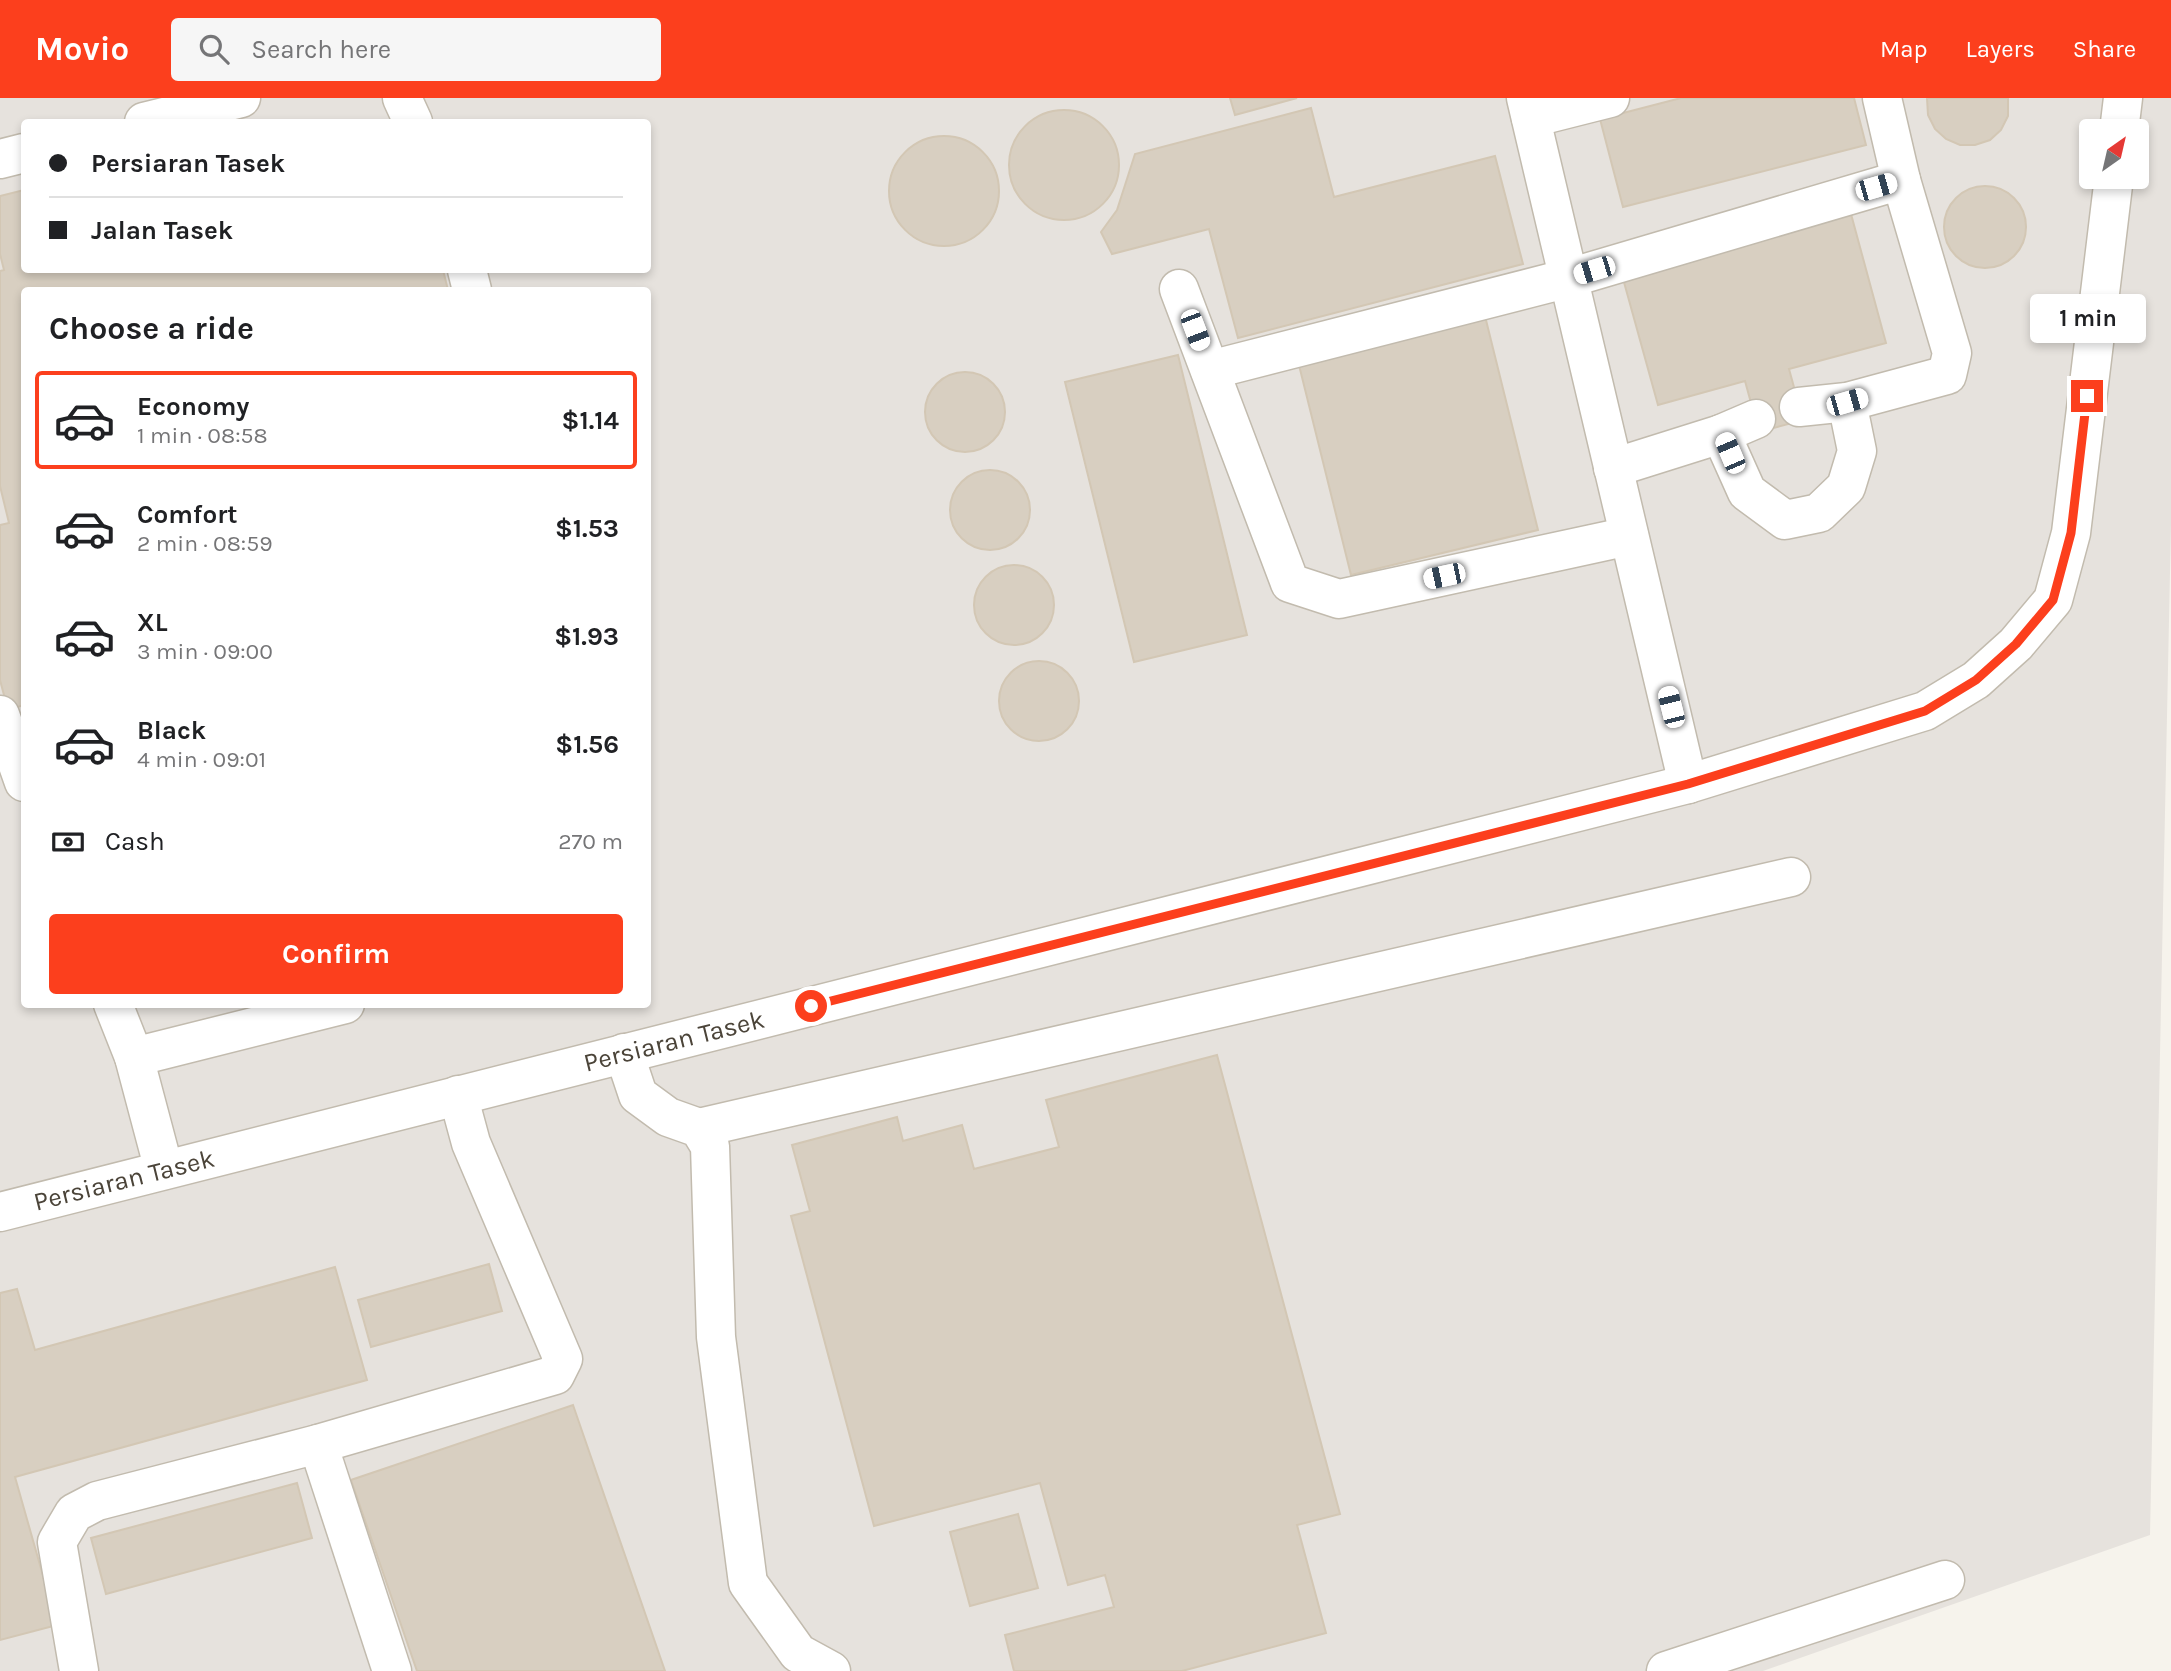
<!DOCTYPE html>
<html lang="en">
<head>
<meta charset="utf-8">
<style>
  :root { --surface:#fff; --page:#f6f6f6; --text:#202124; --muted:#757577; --line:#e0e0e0; --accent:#fc3f1d }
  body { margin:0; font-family:Karla,sans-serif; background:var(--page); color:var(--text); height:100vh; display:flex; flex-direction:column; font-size:26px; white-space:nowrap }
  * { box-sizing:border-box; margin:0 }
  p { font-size:23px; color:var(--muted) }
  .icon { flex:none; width:38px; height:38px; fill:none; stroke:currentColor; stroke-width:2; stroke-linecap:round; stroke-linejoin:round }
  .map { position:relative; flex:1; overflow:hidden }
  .drawer { position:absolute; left:21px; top:189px; width:630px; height:721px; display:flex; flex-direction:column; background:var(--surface); border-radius:7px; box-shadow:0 4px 10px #0003 }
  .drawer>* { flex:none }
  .hud { position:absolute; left:21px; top:21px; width:630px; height:154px; border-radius:7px; box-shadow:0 4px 10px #0003; display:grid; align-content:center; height:154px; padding:0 28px; background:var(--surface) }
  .needle { width:46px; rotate:34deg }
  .buttons { position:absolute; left:2079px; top:21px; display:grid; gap:14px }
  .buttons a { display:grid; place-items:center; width:70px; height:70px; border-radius:7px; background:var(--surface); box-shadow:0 4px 10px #0003; font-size:35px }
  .end { position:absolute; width:32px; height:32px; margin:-16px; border:9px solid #fc3f1d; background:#fff; box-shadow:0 0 0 4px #fff }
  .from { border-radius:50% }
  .bubble { position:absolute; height:49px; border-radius:7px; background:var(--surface); box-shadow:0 4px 10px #0003; font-size:23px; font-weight:700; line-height:49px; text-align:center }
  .car { position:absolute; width:21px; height:42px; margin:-21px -10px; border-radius:9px; box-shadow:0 0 5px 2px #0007; background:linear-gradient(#fff 24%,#345 0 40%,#fff 0 76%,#345 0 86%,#fff 0) }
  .hud b { display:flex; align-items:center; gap:24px; height:66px; font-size:26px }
  .hud b+b { border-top:2px solid var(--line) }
  .hud i { width:18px; height:18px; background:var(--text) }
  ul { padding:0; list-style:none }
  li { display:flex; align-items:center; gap:21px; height:98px; margin:0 14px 10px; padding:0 14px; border:4px solid transparent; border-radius:7px }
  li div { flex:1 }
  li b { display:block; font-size:26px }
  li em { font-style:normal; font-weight:700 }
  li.current { border-color:var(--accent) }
  li>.icon { width:63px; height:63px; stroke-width:1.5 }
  h2 { padding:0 28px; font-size:32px; line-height:84px }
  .pay { display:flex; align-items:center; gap:18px; height:77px; padding:0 28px; font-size:26px }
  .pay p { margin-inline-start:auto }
  .action { display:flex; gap:14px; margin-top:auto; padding:14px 28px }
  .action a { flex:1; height:80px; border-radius:7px; background:var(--accent); color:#fff; font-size:28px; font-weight:700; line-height:80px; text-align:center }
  header { display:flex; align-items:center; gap:42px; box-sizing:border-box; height:98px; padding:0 35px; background:var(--accent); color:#fff }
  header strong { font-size:33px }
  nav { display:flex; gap:38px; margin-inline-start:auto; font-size:24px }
  .search { width:490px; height:63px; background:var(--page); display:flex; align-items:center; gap:18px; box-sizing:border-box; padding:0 24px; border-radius:7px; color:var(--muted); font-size:26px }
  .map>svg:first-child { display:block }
</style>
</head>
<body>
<header>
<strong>Movio</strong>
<div class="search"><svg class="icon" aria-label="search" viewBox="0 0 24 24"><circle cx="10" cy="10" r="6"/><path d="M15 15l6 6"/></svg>Search here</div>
<nav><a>Map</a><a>Layers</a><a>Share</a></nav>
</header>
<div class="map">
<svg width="2171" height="1573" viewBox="0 0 2171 1573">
  <rect width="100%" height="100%" fill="#f6f3ec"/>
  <path fill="#e6e2dd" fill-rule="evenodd" d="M0,0H2171V426L2150,1437L1763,1573H0ZM24,24H648V172H24ZM2091,33H2137V79H2091ZM24,192H648V906H24Z"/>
  <g fill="#d8cfc1" stroke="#d3c7b4" stroke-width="2">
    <path d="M1230,0H1297L1235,17Z"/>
    <path d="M1681,0H1854L1866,47L1623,109L1600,21Z"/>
    <path d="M1927,0H2008V18L2001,32L1990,42L1975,47H1960L1946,41L1935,31L1928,17Z"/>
    <path d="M1311,10L1334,99L1495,58L1523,166L1238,240L1209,131L1112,156L1101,134L1117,112L1135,56Z"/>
    <circle cx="1064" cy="67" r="55"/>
    <circle cx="944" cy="93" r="55"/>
    <circle cx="1985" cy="129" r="41"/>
    <path d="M24,92V172H443L448,192H24V607L8,612L0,582V427L9,425L0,388V173L4,172L0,156V98Z"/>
    <path d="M1851,116L1886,245L1789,271L1803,322L1759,334L1745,283L1658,307L1622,177Z"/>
    <path d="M1484,214L1538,432L1351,477L1297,259Z"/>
    <path d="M1178,257L1247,537L1134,564L1065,284Z"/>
    <circle cx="965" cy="314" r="40"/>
    <circle cx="990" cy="412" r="40"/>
    <circle cx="1014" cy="507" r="40"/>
    <circle cx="1039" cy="603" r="40"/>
    <path d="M1217,957L1340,1416L1297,1427L1326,1535L1182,1573H1014L1005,1537L1114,1509L1105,1477L1068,1487L1040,1385L874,1428L791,1118L810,1113L792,1047L897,1019L903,1043L962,1027L974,1071L1059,1049L1046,1002Z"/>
    <path d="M489,1166L502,1213L371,1249L358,1202Z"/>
    <path d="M335,1169L367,1282L15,1379L57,1527L0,1542V1195L17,1191L35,1252Z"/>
    <path d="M573,1307L665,1573H417L351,1382Z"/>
    <path d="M297,1385L312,1440L106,1496L91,1440Z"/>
    <path d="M1018,1416L1038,1490L970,1508L950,1434Z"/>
  </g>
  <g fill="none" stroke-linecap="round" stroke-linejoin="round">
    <defs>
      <g id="minor">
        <path d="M402,0L413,24"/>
        <path d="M1526,0L1688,686"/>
        <path d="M1531,20L1610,0"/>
        <path d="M144,24L241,0"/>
        <path d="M2119,33L2123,0"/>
        <path d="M0,61L24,55"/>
        <path d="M467,172L472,192"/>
        <path d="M1179,191L1290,485L1339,501L1629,438"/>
        <path d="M1210,272L1569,180L1901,82"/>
        <path d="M1799,309L1847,304L1947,277L1952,255L1901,82L1882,0"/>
        <path d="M1721,336L1756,321"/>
        <path d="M1613,370L1721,336L1747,394L1785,422L1819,415L1846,389L1857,353L1847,304"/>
        <path d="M0,617L24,684"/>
        <path d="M113,906L134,959L164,1072"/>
        <path d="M624,955L638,997L668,1019L699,1030L710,1048L716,1239L748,1485L798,1555L831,1573"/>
        <path d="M134,959L345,906"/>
        <path d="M699,1030L1791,779"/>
        <path d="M0,1114L1688,686L1925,613L1976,582L2016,546L2053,502L2071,435L2114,79"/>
        <path d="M318,1346L392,1573"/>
        <path d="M79,1573L57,1444L74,1415L97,1403L318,1346L555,1277L563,1261L471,1045L458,997"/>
        <path d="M1666,1573L1945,1482"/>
      </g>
    </defs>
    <use href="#minor" stroke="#c2bbae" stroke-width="41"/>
    <use href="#minor" stroke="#fff" stroke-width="38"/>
  </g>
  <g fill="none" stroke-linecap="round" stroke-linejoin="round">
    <path stroke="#fc3f1d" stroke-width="9" d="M811,908L1688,686L1925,613L1976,582L2016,546L2053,502L2071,435L2087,298"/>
  </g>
  <g text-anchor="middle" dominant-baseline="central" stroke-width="5" stroke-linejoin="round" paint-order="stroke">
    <g font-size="26" fill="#4b4439" stroke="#fff">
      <text transform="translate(674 943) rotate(-14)">Persiaran Tasek</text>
      <text transform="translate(124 1082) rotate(-14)">Persiaran Tasek</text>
    </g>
  </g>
</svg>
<div class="buttons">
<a><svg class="needle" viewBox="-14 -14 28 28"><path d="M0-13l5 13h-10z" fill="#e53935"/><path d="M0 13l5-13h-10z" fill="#757577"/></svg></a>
</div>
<i class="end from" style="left:811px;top:908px"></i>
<i class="end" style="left:2087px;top:298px"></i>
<div class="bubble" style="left:2030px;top:196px;width:116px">1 min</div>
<i class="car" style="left:1876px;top:89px;rotate:74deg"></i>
<i class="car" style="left:1594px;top:172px;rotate:253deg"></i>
<i class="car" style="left:1195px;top:232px;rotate:159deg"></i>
<i class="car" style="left:1847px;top:304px;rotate:74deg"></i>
<i class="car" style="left:1730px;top:355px;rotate:337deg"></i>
<i class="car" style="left:1444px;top:478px;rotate:258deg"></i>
<i class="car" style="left:1671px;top:609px;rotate:346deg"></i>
<div class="hud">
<b><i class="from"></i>Persiaran Tasek</b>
<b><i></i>Jalan Tasek</b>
</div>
<section class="drawer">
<h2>Choose a ride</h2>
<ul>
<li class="current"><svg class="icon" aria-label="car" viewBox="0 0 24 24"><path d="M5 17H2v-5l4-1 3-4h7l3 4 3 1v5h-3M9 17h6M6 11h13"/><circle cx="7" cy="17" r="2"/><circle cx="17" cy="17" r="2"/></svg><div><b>Economy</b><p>1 min · 08:58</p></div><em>$1.14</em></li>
<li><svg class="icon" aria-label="car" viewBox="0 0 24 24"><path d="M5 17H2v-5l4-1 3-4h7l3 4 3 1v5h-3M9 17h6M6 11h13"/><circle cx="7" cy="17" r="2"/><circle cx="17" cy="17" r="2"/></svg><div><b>Comfort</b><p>2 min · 08:59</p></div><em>$1.53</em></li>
<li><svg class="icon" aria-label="car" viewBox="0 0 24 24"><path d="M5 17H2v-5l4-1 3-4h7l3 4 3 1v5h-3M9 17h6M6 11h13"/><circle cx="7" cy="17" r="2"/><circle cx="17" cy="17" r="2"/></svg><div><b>XL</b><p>3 min · 09:00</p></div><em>$1.93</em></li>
<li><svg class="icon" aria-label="car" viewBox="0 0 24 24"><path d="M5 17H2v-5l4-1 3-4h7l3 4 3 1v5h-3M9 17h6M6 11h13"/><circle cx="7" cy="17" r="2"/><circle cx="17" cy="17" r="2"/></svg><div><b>Black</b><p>4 min · 09:01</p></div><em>$1.56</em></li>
</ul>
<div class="pay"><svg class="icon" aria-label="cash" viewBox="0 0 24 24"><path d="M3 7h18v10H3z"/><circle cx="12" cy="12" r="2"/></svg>Cash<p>270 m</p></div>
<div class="action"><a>Confirm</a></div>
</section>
</div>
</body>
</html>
